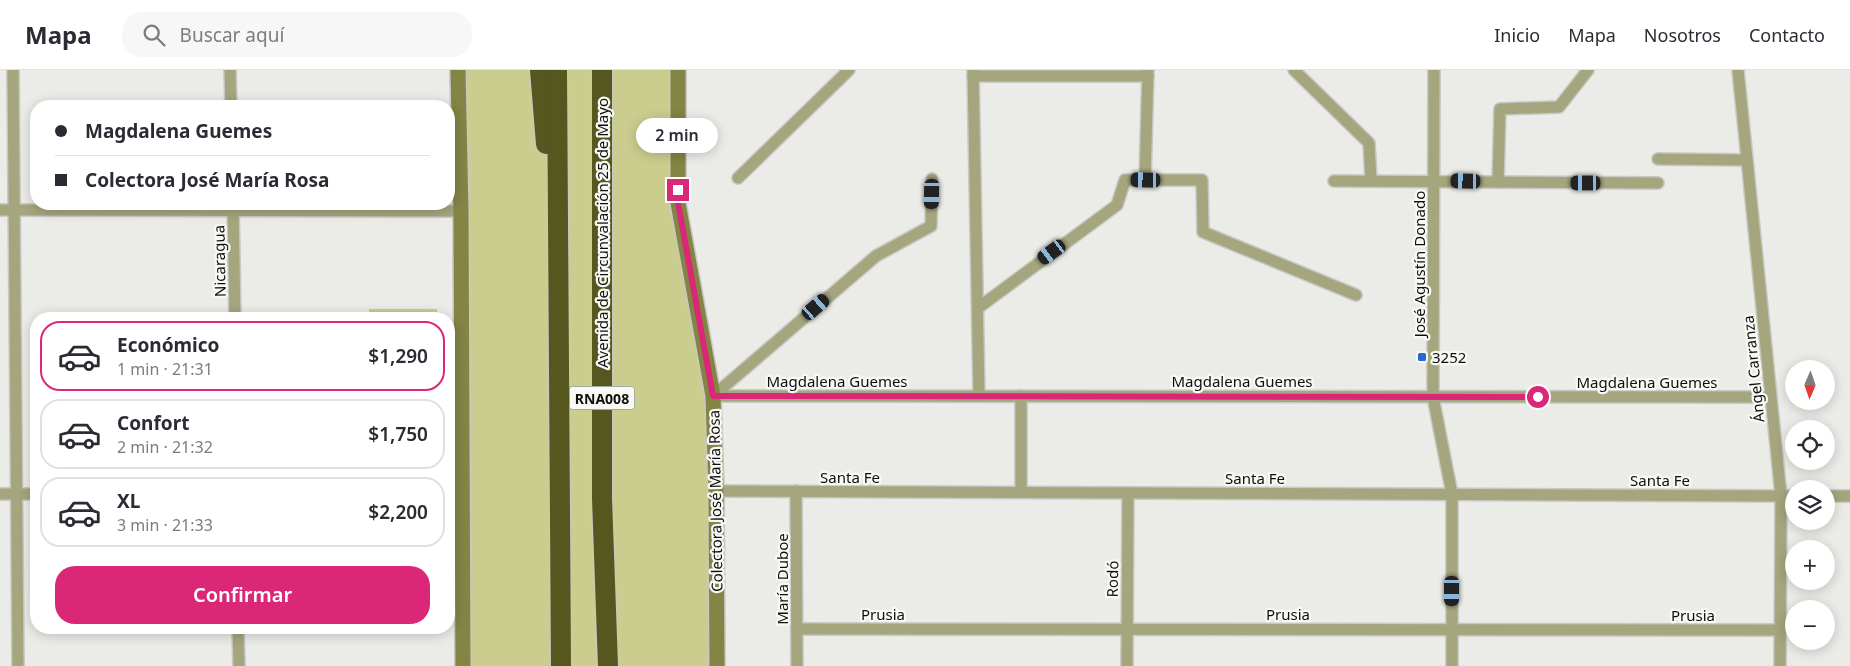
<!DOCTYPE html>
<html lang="es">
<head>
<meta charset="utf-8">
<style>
  :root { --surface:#fff; --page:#f7f7f7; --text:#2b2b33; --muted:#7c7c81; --line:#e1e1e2; --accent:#db2777 }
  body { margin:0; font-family:"Noto Sans",sans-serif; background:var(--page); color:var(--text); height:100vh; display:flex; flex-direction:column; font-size:19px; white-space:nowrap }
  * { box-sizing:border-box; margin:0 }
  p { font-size:16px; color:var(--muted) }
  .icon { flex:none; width:28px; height:28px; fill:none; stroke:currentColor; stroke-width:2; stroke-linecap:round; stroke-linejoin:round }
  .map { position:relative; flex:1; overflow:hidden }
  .drawer { position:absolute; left:30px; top:242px; width:425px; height:322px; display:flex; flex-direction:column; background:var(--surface); border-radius:20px; box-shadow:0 2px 12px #0003 }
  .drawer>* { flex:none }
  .guide { position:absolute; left:30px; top:30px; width:425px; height:110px; border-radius:20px; box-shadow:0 2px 12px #0003; display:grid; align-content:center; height:110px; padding:0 25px; background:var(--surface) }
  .needle { width:32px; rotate:182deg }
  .buttons { position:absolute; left:1785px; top:290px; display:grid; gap:10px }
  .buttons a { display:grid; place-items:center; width:50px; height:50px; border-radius:50%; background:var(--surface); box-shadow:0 2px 12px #0003; font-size:25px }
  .end { position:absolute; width:22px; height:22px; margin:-11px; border:6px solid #db2777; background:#fff; box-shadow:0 0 0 2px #fff }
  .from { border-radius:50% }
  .bubble { position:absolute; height:35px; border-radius:18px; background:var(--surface); box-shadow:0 2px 12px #0003; font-size:16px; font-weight:600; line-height:35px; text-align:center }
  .car { position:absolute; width:15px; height:30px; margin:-15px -8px; border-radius:6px; box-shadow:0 0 4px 1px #0007; background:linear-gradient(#222 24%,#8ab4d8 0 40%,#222 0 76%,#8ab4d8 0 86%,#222 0) }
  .guide b { display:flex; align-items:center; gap:18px; height:48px; font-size:19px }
  .guide b+b { border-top:1px solid var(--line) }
  .guide i { width:12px; height:12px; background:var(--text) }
  ul { padding:9px 0 0; list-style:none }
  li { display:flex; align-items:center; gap:15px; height:70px; margin:0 10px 8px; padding:0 15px; border:2px solid var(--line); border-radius:20px }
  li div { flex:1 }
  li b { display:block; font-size:19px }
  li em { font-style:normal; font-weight:600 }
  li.active { border-color:var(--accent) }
  li>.icon { width:45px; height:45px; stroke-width:1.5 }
  .cta { display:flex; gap:10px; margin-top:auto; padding:10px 25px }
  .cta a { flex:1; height:58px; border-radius:20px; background:var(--accent); color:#fff; font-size:20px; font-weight:600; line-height:58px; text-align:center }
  header { display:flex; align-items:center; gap:30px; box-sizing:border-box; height:70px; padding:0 25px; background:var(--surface); border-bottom:1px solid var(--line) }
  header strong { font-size:24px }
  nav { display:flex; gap:28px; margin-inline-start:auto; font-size:18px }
  .search { width:350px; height:45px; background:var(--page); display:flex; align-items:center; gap:12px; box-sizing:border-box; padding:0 18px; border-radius:20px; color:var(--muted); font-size:19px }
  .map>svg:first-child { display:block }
</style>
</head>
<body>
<header>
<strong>Mapa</strong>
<div class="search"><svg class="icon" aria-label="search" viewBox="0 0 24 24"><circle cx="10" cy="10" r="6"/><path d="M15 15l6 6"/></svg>Buscar aquí</div>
<nav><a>Inicio</a><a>Mapa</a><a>Nosotros</a><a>Contacto</a></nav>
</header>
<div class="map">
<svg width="1850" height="596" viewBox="0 0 1850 596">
  <rect width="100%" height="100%" fill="#ebebe8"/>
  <g fill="#cbcd8e">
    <path d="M458,0H678V133L713,326L717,596H463Z"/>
    <rect x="369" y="239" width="68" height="10"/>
  </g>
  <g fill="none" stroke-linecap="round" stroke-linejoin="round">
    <defs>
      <g id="street">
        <path d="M13,0L18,596"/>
        <path d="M230,0L231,36"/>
        <path d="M973,0L979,326"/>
        <path d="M1294,0L1369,73L1371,111"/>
        <path d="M1434,0L1433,327L1452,424V596"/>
        <path d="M1738,0L1781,426L1780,596"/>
        <path d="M973,6H1148"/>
        <path d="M1658,89L1747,90"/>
        <path d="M738,108L849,0"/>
        <path d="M1145,110L1148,0"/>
        <path d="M1334,111L1658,113"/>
        <path d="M1498,112L1500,39L1559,37L1588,0"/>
        <path d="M233,134L235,249"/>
        <path d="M0,140L461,141"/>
        <path d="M978,238L1117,135L1125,110H1202L1203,162L1356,225"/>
        <path d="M713,326L1770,327"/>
        <path d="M713,326L876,186L931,156L932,109"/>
        <path d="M716,421L1794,426"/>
        <path d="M796,421L797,596"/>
        <path d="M1021,422V326"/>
        <path d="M0,424H36"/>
        <path d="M449,425H461"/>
        <path d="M1826,426H1850"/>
        <path d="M238,559L239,596"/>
        <path d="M797,559L1780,560"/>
        <path d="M1127,596L1128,423"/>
      </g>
      <g id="secondary">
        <path d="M458,0L461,141L463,596"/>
        <path d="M678,0V133L713,326L716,421L717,596"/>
      </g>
      <g id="highway">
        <path d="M540,0L546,74"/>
        <path d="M557,0L561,596"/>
        <path d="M602,0V428L608,596"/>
      </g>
    </defs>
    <use href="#street" stroke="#c8c8c5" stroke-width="14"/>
    <use href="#secondary" stroke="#c8c8c5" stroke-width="18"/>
    <use href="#highway" stroke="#c8c8c5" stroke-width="22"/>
    <use href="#street" stroke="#a5a67d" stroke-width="11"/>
    <use href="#secondary" stroke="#848445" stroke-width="15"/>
    <use href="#highway" stroke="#56561f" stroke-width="20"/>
  </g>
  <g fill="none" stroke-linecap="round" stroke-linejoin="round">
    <path stroke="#db2777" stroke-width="6" d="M678,120V133L713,326L1538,327"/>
  </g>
  <rect fill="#2c68d5" stroke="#f8f8f5" stroke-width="2" x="1417" y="282" width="10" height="10" rx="2.5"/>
  <g text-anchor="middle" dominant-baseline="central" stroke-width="4.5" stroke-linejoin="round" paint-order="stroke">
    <rect fill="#f8f8f5" stroke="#545453" stroke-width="1" x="569.5" y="316.5" width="65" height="23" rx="4"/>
    <g font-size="14" font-weight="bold" fill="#0e0e0d">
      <text x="602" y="328">RNA008</text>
    </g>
    <g font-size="15" fill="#0e0e0d" stroke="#f8f8f5">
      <text transform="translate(602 163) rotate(-90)">Avenida de Circunvalación 25 de Mayo</text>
      <text transform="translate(219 191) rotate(-91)">Nicaragua</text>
      <text transform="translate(1419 194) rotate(-90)">José Agustín Donado</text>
      <text transform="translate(1753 299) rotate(-96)">Ángel Carranza</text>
      <text x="837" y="311">Magdalena Guemes</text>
      <text x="1242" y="311">Magdalena Guemes</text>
      <text x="1647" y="312">Magdalena Guemes</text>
      <text x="850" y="407">Santa Fe</text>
      <text x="1255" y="408">Santa Fe</text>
      <text x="1660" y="410">Santa Fe</text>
      <text transform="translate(715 431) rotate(-91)">Colectora José María Rosa</text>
      <text transform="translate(782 509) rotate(-90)">María Duboe</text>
      <text transform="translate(1112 509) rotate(-89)">Rodó</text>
      <text x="883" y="544">Prusia</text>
      <text x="1288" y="544">Prusia</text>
      <text x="1693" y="545">Prusia</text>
    </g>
    <g font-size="15" fill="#0e0e0d" stroke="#f8f8f5" text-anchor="start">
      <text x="1432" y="287">3252</text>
    </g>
  </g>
</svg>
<div class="buttons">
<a><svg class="needle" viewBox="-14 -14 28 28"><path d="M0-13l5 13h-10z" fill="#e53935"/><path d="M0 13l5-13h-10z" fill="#7c7c81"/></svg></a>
<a><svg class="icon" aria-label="locate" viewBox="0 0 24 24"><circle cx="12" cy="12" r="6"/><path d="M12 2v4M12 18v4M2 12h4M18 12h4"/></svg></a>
<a><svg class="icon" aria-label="layers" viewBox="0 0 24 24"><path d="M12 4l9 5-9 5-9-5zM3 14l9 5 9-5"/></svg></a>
<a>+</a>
<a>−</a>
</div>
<i class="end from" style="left:1538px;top:327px"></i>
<i class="end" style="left:678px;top:120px"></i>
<div class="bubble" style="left:636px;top:48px;width:82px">2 min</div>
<i class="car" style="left:1146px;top:110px;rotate:271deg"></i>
<i class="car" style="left:1466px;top:111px;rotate:271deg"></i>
<i class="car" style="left:1586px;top:113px;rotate:270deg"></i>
<i class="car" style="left:932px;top:124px;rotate:181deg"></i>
<i class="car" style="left:1052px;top:182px;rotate:234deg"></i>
<i class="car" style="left:816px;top:237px;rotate:49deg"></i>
<i class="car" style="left:1452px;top:521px;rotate:180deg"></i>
<div class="guide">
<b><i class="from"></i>Magdalena Guemes</b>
<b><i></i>Colectora José María Rosa</b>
</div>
<section class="drawer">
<ul>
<li class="active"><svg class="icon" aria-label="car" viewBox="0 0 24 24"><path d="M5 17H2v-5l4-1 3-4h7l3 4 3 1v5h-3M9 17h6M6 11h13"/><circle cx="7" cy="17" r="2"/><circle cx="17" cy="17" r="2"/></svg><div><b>Económico</b><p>1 min · 21:31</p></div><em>$1,290</em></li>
<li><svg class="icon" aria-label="car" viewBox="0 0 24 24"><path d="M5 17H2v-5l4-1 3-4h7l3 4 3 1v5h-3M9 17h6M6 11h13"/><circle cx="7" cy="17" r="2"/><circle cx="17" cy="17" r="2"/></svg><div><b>Confort</b><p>2 min · 21:32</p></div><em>$1,750</em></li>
<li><svg class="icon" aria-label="car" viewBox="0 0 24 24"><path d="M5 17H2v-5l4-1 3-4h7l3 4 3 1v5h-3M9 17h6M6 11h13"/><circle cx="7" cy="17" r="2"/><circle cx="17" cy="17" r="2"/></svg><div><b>XL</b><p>3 min · 21:33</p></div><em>$2,200</em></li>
</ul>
<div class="cta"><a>Confirmar</a></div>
</section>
</div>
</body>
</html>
